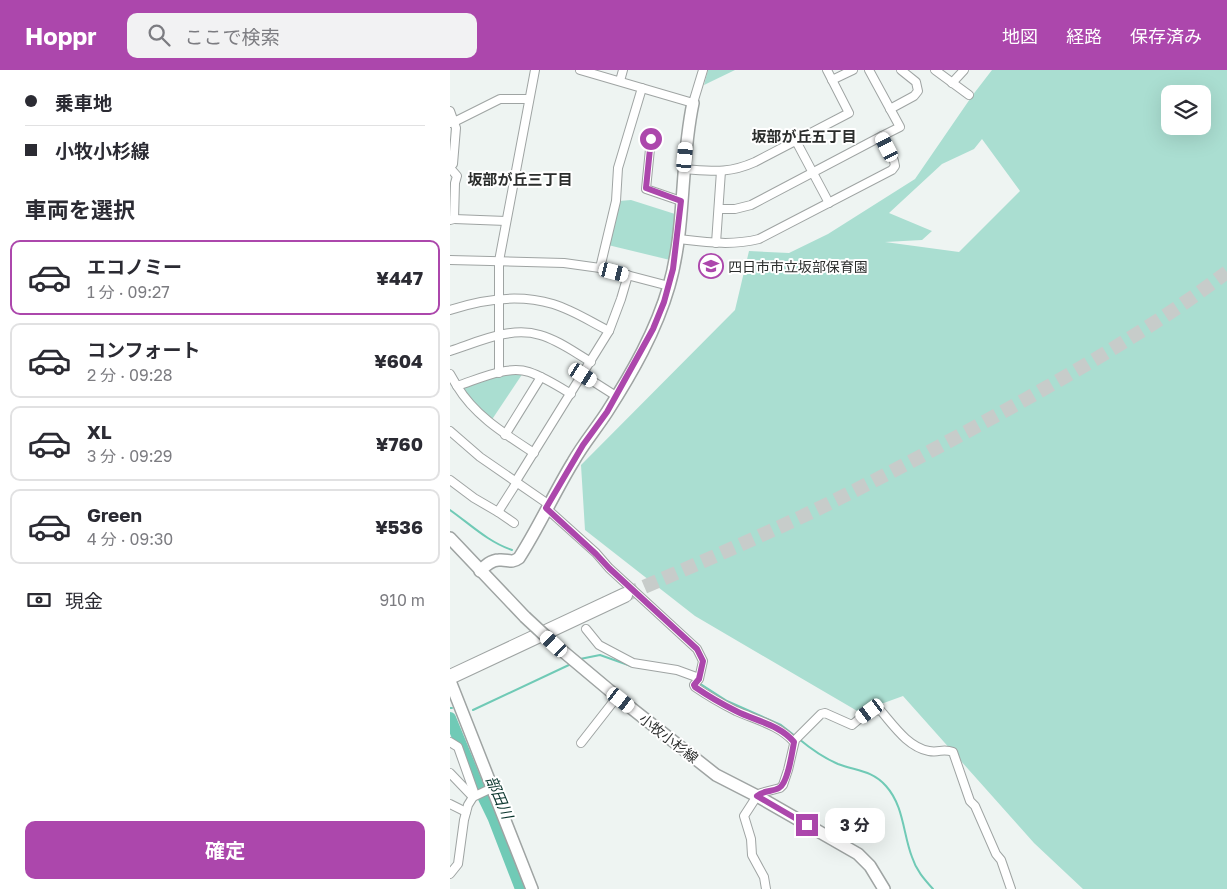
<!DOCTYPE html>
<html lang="ja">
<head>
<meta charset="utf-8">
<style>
  :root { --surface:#fff; --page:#f2f2f3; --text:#2b2b33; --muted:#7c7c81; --line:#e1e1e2; --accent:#ac47ac }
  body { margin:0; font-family:"Golos Text","Noto Sans JP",sans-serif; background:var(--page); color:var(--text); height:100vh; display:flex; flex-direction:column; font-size:19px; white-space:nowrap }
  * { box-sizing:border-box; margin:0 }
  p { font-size:16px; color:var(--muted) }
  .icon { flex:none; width:28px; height:28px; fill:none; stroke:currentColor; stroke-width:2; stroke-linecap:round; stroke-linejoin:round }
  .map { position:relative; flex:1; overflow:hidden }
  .side { display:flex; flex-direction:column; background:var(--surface); width:450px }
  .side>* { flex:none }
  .hud { display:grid; align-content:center; height:110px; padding:0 25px; background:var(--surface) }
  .fabs { position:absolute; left:711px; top:15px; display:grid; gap:10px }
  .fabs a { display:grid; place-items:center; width:50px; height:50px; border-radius:10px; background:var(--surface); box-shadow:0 5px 20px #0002; font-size:25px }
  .end { position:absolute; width:22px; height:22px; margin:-11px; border:6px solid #ac47ac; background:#fff; box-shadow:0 0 0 2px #fff }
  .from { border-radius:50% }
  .bubble { position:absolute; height:35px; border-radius:10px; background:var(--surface); box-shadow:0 5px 20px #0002; font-size:16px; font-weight:700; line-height:35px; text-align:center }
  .car { position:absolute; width:15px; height:30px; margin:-15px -8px; border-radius:6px; box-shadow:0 0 4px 1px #0007; background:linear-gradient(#fff 24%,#345 0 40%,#fff 0 76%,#345 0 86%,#fff 0) }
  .hud b { display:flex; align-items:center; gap:18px; height:48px; font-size:19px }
  .hud b+b { border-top:1px solid var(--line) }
  .hud i { width:12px; height:12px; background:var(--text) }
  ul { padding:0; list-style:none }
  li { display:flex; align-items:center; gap:15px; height:75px; margin:0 10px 8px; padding:0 15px; border:2px solid var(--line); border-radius:10px }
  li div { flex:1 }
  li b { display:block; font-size:19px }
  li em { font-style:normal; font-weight:700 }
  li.on { border-color:var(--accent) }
  li>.icon { width:45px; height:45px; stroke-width:1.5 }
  h2 { padding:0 25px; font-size:22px; line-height:60px }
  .pay { display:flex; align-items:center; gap:12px; height:55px; padding:0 25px; font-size:19px }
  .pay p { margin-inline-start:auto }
  .action { display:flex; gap:10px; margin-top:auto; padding:10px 25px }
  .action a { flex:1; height:58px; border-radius:10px; background:var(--accent); color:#fff; font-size:20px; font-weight:700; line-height:58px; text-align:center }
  header { display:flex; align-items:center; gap:30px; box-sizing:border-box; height:70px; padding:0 25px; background:var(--accent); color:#fff }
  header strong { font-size:24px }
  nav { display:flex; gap:28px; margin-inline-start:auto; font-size:18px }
  .search { width:350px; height:45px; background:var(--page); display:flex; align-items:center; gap:12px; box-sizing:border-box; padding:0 18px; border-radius:10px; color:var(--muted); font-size:19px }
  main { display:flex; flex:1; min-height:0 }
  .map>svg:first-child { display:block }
</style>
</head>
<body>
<header>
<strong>Hoppr</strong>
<div class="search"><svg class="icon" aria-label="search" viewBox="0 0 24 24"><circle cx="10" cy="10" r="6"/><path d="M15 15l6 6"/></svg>ここで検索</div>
<nav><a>地図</a><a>経路</a><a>保存済み</a></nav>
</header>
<main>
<section class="side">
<div class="hud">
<b><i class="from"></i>乗車地</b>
<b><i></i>小牧小杉線</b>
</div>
<h2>車両を選択</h2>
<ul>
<li class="on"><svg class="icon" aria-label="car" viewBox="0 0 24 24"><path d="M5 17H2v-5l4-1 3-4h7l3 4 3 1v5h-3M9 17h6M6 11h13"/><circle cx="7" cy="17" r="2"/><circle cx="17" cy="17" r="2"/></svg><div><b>エコノミー</b><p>1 分 · 09:27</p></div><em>¥447</em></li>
<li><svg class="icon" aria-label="car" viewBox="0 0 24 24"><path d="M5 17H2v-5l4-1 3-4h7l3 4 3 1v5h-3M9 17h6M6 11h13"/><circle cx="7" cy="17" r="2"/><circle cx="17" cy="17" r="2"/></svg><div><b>コンフォート</b><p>2 分 · 09:28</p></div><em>¥604</em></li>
<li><svg class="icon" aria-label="car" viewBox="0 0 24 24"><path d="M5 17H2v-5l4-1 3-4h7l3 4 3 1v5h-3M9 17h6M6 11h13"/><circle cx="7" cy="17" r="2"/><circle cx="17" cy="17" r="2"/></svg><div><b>XL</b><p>3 分 · 09:29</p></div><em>¥760</em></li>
<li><svg class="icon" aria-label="car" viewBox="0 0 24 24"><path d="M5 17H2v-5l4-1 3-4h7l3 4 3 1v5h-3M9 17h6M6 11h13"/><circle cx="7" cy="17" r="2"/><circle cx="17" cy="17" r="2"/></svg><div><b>Green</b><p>4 分 · 09:30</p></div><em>¥536</em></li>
</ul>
<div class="pay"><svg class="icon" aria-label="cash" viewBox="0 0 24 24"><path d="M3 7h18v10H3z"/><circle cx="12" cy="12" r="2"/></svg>現金<p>910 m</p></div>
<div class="action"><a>確定</a></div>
</section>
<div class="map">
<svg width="777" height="819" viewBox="0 0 777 819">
  <rect width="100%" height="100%" fill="#eef4f2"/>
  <g fill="#aaded1" fill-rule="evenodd">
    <path d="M258,0H285L254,15Z"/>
    <path d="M542,0H777V819H633L584,773L453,626L409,642L245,546L135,460L131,395L285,240L299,181L339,183L378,164L465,109L522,26ZM720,24H752V56H720ZM532,69L570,121L509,182L435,172L472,170L482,161L439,143L492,94L524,79Z"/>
    <path d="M181,130L225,144L220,190L158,175L169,131Z"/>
    <path d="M56,303H73L41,351L11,319L12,316Z"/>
  </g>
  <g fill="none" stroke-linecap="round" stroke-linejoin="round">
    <g stroke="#70cab6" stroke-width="2">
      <path d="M0,440C20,454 38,472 62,480"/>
      <path d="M130,589L150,585L181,596"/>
      <path d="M249,613L277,631L331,655L345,666"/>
      <path d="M0,638H2"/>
      <path d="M23,640L121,594"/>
      <path d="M349,669C361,679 374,688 388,694C406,701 422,700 436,716C454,736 453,764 462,787C466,800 474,809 483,819"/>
    </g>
    <path stroke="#70cab6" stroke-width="12" d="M0,648L28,716L44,749L71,819"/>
    <path stroke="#c7ccca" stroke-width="14" stroke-dasharray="14 7" stroke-linecap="butt" d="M175,525C234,500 293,474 351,447C428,410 502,370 576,329C645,290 714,250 777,202"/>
    <defs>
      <g id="street">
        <path d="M130,0L243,33L253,0"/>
        <path d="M485,0L519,25"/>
        <path d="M382,10L403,0"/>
        <path d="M170,11L173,0"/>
        <path d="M502,13L514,0"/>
        <path d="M440,39L464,26L468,21L466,12L451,0"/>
        <path d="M0,41L6,58L3,94L0,97"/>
        <path d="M0,53L8,50L50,29H79"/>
        <path d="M201,69L196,119L231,131"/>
        <path d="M346,71L379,133"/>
        <path d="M0,98L7,106L5,113L4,149L0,150"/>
        <path d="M234,99C262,101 278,104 305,92L399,43L377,0"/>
        <path d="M269,139H285L301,135L432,66"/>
        <path d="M4,149L56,151"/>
        <path d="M228,169C255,172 281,176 309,169L442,100L445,96L444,91L432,66L450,57L419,0"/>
        <path d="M266,173L271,101"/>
        <path d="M0,190L114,193L150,198L219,216"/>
        <path d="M150,198L166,131L168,98L192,18"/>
        <path d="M0,240C33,229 69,224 103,234C123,240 141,252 159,261"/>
        <path d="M0,281C28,272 60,256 90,265C108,270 124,282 141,292"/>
        <path d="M49,303V191L85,0"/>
        <path d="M0,304L7,316"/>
        <path d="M133,305L166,326"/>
        <path d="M0,361L30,387L98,434"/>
        <path d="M55,365L91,307"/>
        <path d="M84,383C55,364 25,346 7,316C29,309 57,295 79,302C94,307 108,316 121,324"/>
        <path d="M0,410L24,428L48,442L67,412"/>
        <path d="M66,411L159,261L171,229L178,205"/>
        <path d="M96,438L146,483L159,498L247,579L253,591L249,609L244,615L245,617C258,626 272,634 286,641C306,650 329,655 344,672"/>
        <path d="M48,442L64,453"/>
        <path d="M136,559L149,575L183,593L227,600L249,608"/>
        <path d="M0,672L8,677L25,725"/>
        <path d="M131,673L167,627"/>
        <path d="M0,703L23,727"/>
        <path d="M0,734L16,742"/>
        <path d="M0,804L8,794L14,750L18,735L23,727L42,718"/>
        <path d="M316,819L314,807L302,785L301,769L294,746L307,726L311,723L330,718L333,715L338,700L345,670L371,644L375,643L402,655C410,649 420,637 431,641C444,656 458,677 479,681C490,683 492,678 503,682L520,731L525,736L546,784L551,790L561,819"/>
      </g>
      <g id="secondary">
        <path d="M0,468L75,547"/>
        <path d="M30,501C35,496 41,490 49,490C58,489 61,494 69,488C89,457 104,423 123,392C133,374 146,359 157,342C182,303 206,261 219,216C236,157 230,93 243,33"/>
        <path d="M103,573L171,630L266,705L307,726L408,784L420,796L434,819"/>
        <path d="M0,611L82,819"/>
      </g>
      <path id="highway" d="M0,607L175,525"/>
    </defs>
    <use href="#street" stroke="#9fa4a3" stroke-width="10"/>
    <use href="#secondary" stroke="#9fa4a3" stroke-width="14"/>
    <use href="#highway" stroke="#9fa4a3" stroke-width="16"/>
    <use href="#street" stroke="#fff" stroke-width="8"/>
    <use href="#secondary" stroke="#fff" stroke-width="11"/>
    <use href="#highway" stroke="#fff" stroke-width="14"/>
    <defs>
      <path id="secondary-bridge" d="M75,547L103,573"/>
    </defs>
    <use href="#secondary-bridge" stroke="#9fa4a3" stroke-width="14" stroke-linecap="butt"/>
    <use href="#secondary-bridge" stroke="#fff" stroke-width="11"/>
  </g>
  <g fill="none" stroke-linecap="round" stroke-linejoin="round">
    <path stroke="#ac47ac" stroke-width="6" d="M201,69L196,118L231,131L223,199L214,232L203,259L157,342L133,375L96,438L146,484L159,498L247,579L253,591L249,609L244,615L245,617C258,626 272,634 286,641C306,651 330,655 344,672C342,683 338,713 329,718C322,722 314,720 307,726L357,755"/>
  </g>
  <defs>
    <symbol id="school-ring" viewBox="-11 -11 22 22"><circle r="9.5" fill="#fff" stroke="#ac47ac" stroke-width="1.5"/><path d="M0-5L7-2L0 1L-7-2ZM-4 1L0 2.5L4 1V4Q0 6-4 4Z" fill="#ac47ac"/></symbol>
  </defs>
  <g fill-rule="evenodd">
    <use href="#school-ring" x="247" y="182" width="28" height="28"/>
  </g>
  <g text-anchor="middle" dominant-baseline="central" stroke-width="4" stroke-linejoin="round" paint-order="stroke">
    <g font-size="14" fill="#2b2d2c" stroke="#fff" text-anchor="start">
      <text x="278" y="196">四日市市立坂部保育園</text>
    </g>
    <g font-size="14" fill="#2b2d2c" stroke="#fff">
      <text transform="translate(219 668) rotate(38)">小牧小杉線</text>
    </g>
    <g font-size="15" font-weight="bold" fill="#2b2d2c" stroke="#fff">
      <text x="354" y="66">坂部が丘五丁目</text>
      <text x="70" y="109">坂部が丘三丁目</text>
    </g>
    <g font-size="15" font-style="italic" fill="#0a352d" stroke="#fff">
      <text transform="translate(50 727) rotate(67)">部田川</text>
    </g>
  </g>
</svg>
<div class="fabs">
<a><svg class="icon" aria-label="layers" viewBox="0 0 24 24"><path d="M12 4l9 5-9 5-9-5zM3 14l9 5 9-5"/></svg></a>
</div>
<i class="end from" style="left:201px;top:69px"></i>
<i class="end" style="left:357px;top:755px"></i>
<div class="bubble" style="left:375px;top:738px;width:60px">3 分</div>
<i class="car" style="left:437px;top:77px;rotate:333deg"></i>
<i class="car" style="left:235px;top:87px;rotate:5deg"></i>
<i class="car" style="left:164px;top:202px;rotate:104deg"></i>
<i class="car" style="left:133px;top:305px;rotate:123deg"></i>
<i class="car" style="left:104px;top:574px;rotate:313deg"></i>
<i class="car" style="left:171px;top:630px;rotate:128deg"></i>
<i class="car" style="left:420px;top:641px;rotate:234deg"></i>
</div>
</main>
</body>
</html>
